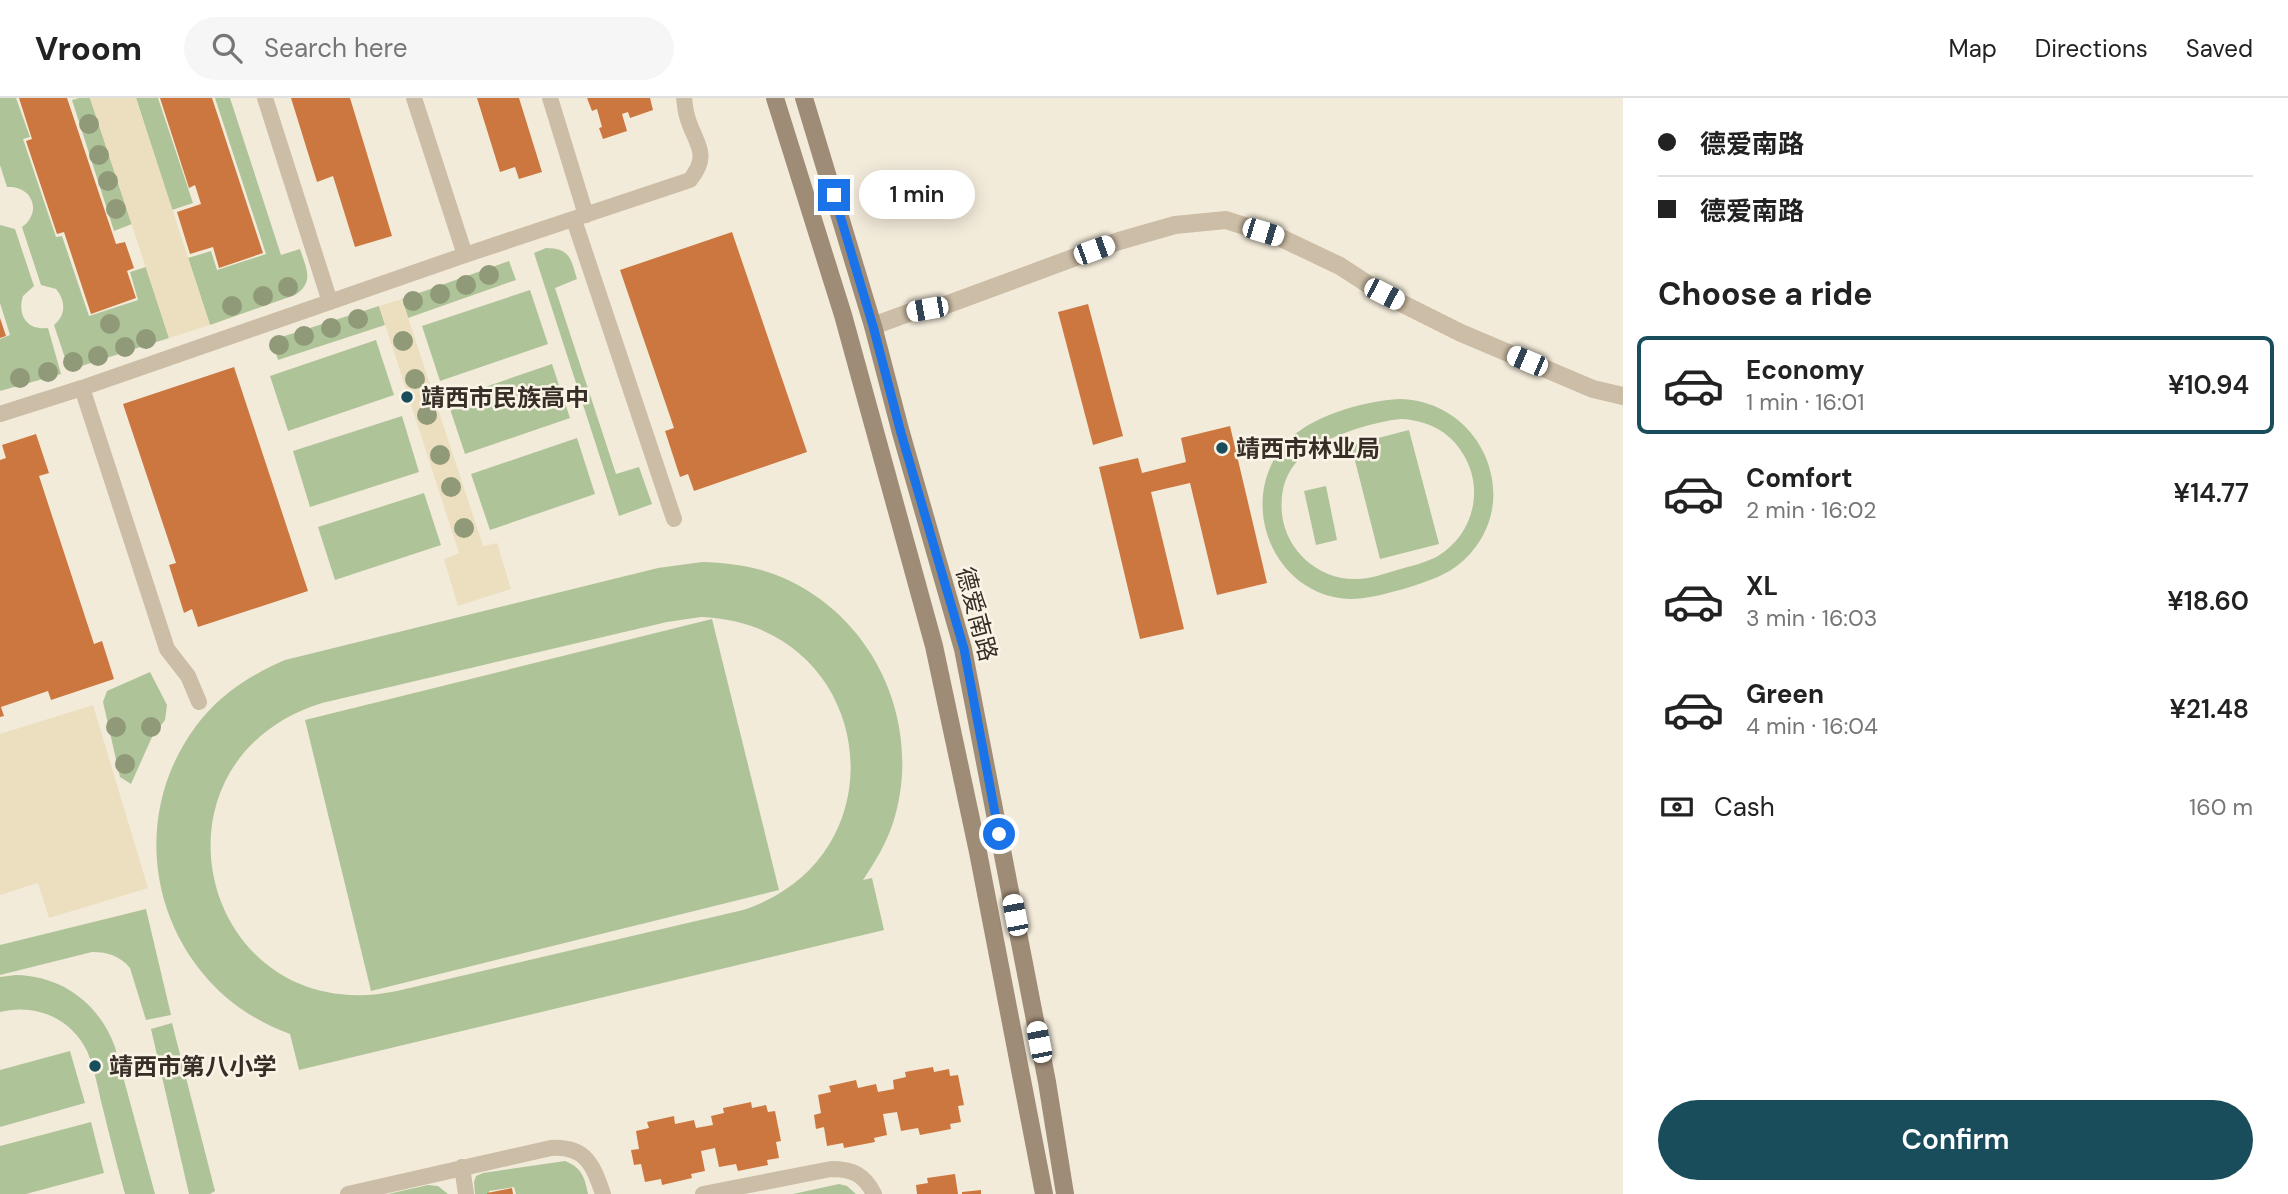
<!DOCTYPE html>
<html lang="en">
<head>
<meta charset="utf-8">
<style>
  :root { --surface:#fff; --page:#f6f6f6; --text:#222; --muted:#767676; --line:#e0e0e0; --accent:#1a4d5b }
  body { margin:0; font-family:"DM Sans","Noto Sans SC",sans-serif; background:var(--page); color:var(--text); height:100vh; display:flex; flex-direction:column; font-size:26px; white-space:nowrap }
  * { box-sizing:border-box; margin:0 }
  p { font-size:23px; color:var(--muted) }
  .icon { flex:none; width:38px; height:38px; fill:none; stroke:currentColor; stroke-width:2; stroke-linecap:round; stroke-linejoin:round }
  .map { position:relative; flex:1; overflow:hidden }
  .drawer { display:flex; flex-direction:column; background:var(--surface); width:665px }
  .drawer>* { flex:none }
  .banner { display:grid; align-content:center; height:154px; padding:0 35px; background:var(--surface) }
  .end { position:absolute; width:32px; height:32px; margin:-16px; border:9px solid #1a73e8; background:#fff; box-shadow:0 0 0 4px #fff }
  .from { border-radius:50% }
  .bubble { position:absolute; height:49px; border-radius:24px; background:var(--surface); box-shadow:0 4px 18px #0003; font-size:23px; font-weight:600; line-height:49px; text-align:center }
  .car { position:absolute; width:21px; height:42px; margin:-21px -10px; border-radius:9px; box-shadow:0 0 5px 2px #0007; background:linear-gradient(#fff 24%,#345 0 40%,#fff 0 76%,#345 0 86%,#fff 0) }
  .banner b { display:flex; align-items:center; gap:24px; height:66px; font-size:26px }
  .banner b+b { border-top:2px solid var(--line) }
  .banner i { width:18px; height:18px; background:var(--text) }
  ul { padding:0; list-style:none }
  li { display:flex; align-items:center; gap:21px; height:98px; margin:0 14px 10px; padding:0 21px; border:4px solid transparent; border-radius:10px }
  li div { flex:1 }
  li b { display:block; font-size:26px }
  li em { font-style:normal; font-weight:600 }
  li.active { border-color:var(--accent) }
  li>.icon { width:63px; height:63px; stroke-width:1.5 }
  h2 { padding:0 35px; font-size:32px; line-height:84px }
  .pay { display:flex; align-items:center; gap:18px; height:77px; padding:0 35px; font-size:26px }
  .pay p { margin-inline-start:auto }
  .cta { display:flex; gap:14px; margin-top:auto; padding:14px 35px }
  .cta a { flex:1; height:80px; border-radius:42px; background:var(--accent); color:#fff; font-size:28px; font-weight:600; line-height:80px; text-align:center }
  header { display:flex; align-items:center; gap:42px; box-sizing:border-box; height:98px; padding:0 35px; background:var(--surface); border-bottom:2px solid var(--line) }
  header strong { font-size:33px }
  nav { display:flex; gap:38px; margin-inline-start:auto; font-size:24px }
  .search { width:490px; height:63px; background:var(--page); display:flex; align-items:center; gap:18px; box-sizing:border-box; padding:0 24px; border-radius:38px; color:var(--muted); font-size:26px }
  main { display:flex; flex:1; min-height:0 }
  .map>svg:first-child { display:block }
</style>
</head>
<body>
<header>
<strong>Vroom</strong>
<div class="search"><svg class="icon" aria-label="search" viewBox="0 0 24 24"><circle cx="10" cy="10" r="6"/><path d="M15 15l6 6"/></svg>Search here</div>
<nav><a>Map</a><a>Directions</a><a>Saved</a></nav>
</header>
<main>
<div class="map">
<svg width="1623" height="1096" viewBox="0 0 1623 1096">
  <rect width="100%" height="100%" fill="#f3ebda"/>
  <g fill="#afc399" fill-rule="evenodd">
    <path d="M0,0H16L30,39L23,41L56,139L62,138L89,218L138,202L130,174L146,169L169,240L69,272L54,227C66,217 66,203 56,191L41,187L22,129C43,114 32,87 7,89L0,67Z"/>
    <path d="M79,0H90L132,126L114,133L72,2Z"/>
    <path d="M136,0H158L193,105L172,112Z"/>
    <path d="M215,0H230L281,157L300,151C306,170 315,184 295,197L210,227L188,160L211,153L217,172L266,156Z"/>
    <path d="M0,127L15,131L34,188L23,198C17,217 27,233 48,230L61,276L0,293V241L10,237L0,205Z"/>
    <path d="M546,150C570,150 571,161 577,181L555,190L616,376L639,369L652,406L619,418L534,155Z"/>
    <path d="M509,163L516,182L408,220L402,201Z"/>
    <path d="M530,192L548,246L440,283L422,228Z"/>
    <path d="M379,208L385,227L278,262L272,242Z"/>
    <path d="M376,242L394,297L288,333L270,278Z"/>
    <path d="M552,266L570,320L465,356L447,302Z"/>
    <path d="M1400,301C1483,303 1526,404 1464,462C1447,478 1427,483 1407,490C1388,495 1369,501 1350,501C1273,498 1236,404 1284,347C1308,318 1363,303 1400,301ZM1401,321C1426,322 1450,333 1463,356C1485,391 1473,437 1438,458C1425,465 1411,468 1397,472C1384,476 1370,481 1356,481C1319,482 1286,453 1282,416C1277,362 1316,344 1359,330C1373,326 1387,322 1401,321Z"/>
    <path d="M402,318L419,374L310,409L293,353Z"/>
    <path d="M1409,332L1439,446L1380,461L1351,347Z"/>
    <path d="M577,340L595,396L490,432L471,376Z"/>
    <path d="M1326,388L1337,442L1316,447L1304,393Z"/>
    <path d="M424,395L441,447L335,482L318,429Z"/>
    <path d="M702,464C732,465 762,469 790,483C879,526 923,631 893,725C886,746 875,764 863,782L872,780L884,832L299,972L290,936C164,891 115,737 196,628C219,597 250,577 285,562L658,470ZM701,519C875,525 908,758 743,812L397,893C202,934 133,664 322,605L667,524Z"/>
    <path d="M712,521L779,792L371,893L305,622Z"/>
    <path d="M150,574L167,607L165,622L152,639L131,686L120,679L103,604L107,593Z"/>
    <path d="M146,811L171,917L146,922L130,870C120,858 108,854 92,854L0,877V847Z"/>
    <path d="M16,877C62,878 99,905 115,949L155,1096H125C117,1068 110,1039 103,1011C98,992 95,971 87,953C71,920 35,905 0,914V879Z"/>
    <path d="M172,925L215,1093L210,1096H189L151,931Z"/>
    <path d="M70,953L85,1005L0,1029V972Z"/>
    <path d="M91,1024L104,1075L26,1096H0V1048Z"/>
    <path d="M565,1063C581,1069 585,1079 588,1096H516L514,1089L489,1093V1096H475L474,1084L476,1078L483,1075Z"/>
    <path d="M839,1086L847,1088L856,1096H793Z"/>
    <path d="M428,1087L438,1088L448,1096H388Z"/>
  </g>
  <g fill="#ecdfc0">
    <path d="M90,0H136L210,227L169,240Z"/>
    <path d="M402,201L483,448L497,445L511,491L458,508L444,461L459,455L379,208Z"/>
    <path d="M93,607L148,790L49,820L38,785L0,797V636Z"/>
  </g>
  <g fill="#cc773f">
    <path d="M19,0H67L116,146L125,144L134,170L127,173L136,200L91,216L64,134L57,136L26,43L32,41Z"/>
    <path d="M160,0H212L263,155L219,170L213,149L190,156L177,114L201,106L195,87L189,90Z"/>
    <path d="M291,0H350L392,138L355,149L333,78L317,84Z"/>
    <path d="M477,0H519L542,74L519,81L515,69L500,74Z"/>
    <path d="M587,0H650L653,12L630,20L628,14L622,16L627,33L603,41L599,30L602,29L597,11L592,13Z"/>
    <path d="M732,134L807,354L694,393L688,376L680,379L665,333L674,330L620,172Z"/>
    <path d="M1088,206L1123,338L1093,347L1058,214Z"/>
    <path d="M0,220L6,238L0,240Z"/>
    <path d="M234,269L308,493L198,529L192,511L184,515L169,467L176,465L123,306Z"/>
    <path d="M1230,328L1267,485L1217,497L1190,385L1151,394L1184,531L1140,541L1099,369L1138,360L1142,375L1186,364L1181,340Z"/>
    <path d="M36,336L49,375L39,378L94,546L102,543L114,581L51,602L48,593L1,609L4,618L0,619V362L6,360L2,347Z"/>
    <path d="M933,969L934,974L949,971L950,978L958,977L964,1007L958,1008L961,1024L950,1026L951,1031L920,1037L918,1030L901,1033L897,1014L883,1016L887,1037L874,1040L875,1044L844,1050L843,1045L827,1048L824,1029L816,1031L814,1017L821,1015L818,997L831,994L829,988L856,982L858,990L876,986L878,994L894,991L893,982L906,979L905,974Z"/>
    <path d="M751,1004L752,1010L766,1007L768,1014L775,1013L781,1043L776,1044L779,1060L767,1062L768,1067L738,1073L736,1066L719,1069L715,1050L701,1053L705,1073L691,1076L692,1080L662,1087L661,1081L645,1084L641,1066L634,1067L631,1052L639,1051L636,1033L649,1030L647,1024L674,1018L675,1026L694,1022L696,1030L713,1027L711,1018L724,1015L723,1010Z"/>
    <path d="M955,1076L958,1096H917L916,1087L928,1085L927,1080Z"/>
    <path d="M512,1090L513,1096H487V1095Z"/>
    <path d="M981,1092V1096H962V1094Z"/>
  </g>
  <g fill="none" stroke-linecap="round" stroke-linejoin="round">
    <g stroke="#ccbda6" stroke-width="16">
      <path d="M265,0L330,204"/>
      <path d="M414,0L465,157"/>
      <path d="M550,0L586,117"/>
      <path d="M574,122L674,421"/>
      <path d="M82,290L167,551L188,578L199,604"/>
      <path d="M0,316L82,290L465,157L690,82C712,55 694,45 687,18C685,12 685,6 684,0"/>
      <path d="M462,1069L466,1096"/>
      <path d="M348,1096L551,1050C586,1048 593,1067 603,1096"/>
      <path d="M703,1096L831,1071C852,1071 864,1076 874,1096"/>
    </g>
    <path stroke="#ccbda6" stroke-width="18" d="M873,228L911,214L943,208L1119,143L1175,127L1226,122L1281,140L1340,168L1383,196L1461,235L1593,291L1623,298"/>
    <g stroke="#9f8c77" stroke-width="18">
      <path d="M775,0L843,217L934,548L978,754L1044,1096"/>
      <path d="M804,0L873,228L901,335L963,551L1047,984L1065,1096"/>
    </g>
  </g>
  <g fill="#909a79">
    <circle cx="89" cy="26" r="10"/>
    <circle cx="99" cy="57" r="10"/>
    <circle cx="108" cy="83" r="10"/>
    <circle cx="116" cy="111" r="10"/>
    <circle cx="489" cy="177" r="10"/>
    <circle cx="466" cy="187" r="10"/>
    <circle cx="288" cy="189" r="10"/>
    <circle cx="440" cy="196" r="10"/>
    <circle cx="263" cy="198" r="10"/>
    <circle cx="413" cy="203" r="10"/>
    <circle cx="232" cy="208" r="10"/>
    <circle cx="358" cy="221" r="10"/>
    <circle cx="110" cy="226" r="10"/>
    <circle cx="331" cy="230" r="10"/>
    <circle cx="304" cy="238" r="10"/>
    <circle cx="146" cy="241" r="10"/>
    <circle cx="403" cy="243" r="10"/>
    <circle cx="279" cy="247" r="10"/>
    <circle cx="125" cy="249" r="10"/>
    <circle cx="98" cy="258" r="10"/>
    <circle cx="73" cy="264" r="10"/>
    <circle cx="48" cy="274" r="10"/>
    <circle cx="20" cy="280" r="10"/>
    <circle cx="415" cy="281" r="10"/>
    <circle cx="427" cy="317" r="10"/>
    <circle cx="440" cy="357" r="10"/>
    <circle cx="451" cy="389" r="10"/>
    <circle cx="464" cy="430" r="10"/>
    <circle cx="116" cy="629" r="10"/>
    <circle cx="151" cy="629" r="10"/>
    <circle cx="125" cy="666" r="10"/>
  </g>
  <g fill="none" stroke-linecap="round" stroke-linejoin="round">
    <path stroke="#1a73e8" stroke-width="9" d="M834,97L873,228L901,335L964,551L999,736"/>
  </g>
  <g fill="#1a4d5b" stroke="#faf4e7" stroke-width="2.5">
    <circle cx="407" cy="299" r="7"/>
    <circle cx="1222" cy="350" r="7"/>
    <circle cx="95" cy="968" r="7"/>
  </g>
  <g text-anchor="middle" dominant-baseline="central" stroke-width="5" stroke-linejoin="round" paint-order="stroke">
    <g font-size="24" font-weight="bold" fill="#372f27" stroke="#faf4e7" text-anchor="start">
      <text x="421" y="299">靖西市民族高中</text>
      <text x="1236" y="350">靖西市林业局</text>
      <text x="109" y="968">靖西市第八小学</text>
    </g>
    <g font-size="24" fill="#372f27" stroke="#faf4e7">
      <text transform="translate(977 516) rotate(75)">德爱南路</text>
    </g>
  </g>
</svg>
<i class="end from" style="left:999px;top:736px"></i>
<i class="end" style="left:834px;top:97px"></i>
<div class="bubble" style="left:859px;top:72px;width:116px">1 min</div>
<i class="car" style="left:1263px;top:134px;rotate:107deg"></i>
<i class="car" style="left:1094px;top:152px;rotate:70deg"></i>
<i class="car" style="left:1384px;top:196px;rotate:117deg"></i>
<i class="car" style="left:927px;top:211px;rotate:260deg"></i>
<i class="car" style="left:1527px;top:263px;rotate:293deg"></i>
<i class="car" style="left:1015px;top:817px;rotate:349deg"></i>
<i class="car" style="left:1039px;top:944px;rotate:349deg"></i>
</div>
<section class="drawer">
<div class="banner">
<b><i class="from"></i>德爱南路</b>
<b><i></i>德爱南路</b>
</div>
<h2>Choose a ride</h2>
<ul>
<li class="active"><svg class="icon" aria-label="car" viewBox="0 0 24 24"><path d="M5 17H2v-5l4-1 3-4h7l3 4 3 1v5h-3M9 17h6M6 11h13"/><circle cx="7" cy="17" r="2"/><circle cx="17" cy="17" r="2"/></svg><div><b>Economy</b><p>1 min · 16:01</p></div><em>¥10.94</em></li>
<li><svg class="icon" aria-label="car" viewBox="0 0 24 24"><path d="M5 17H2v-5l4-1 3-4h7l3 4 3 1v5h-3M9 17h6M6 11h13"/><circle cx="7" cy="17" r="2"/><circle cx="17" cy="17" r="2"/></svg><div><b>Comfort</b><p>2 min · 16:02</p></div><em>¥14.77</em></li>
<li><svg class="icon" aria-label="car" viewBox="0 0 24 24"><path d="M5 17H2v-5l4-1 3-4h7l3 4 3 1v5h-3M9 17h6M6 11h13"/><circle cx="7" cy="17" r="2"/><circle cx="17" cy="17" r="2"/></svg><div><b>XL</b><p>3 min · 16:03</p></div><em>¥18.60</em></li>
<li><svg class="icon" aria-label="car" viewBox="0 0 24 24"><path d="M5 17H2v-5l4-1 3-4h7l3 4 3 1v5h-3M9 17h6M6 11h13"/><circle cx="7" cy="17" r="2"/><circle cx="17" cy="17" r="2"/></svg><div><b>Green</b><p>4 min · 16:04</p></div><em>¥21.48</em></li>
</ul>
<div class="pay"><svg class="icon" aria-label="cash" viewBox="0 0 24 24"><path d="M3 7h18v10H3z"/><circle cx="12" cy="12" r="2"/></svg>Cash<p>160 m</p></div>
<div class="cta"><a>Confirm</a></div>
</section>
</main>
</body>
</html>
